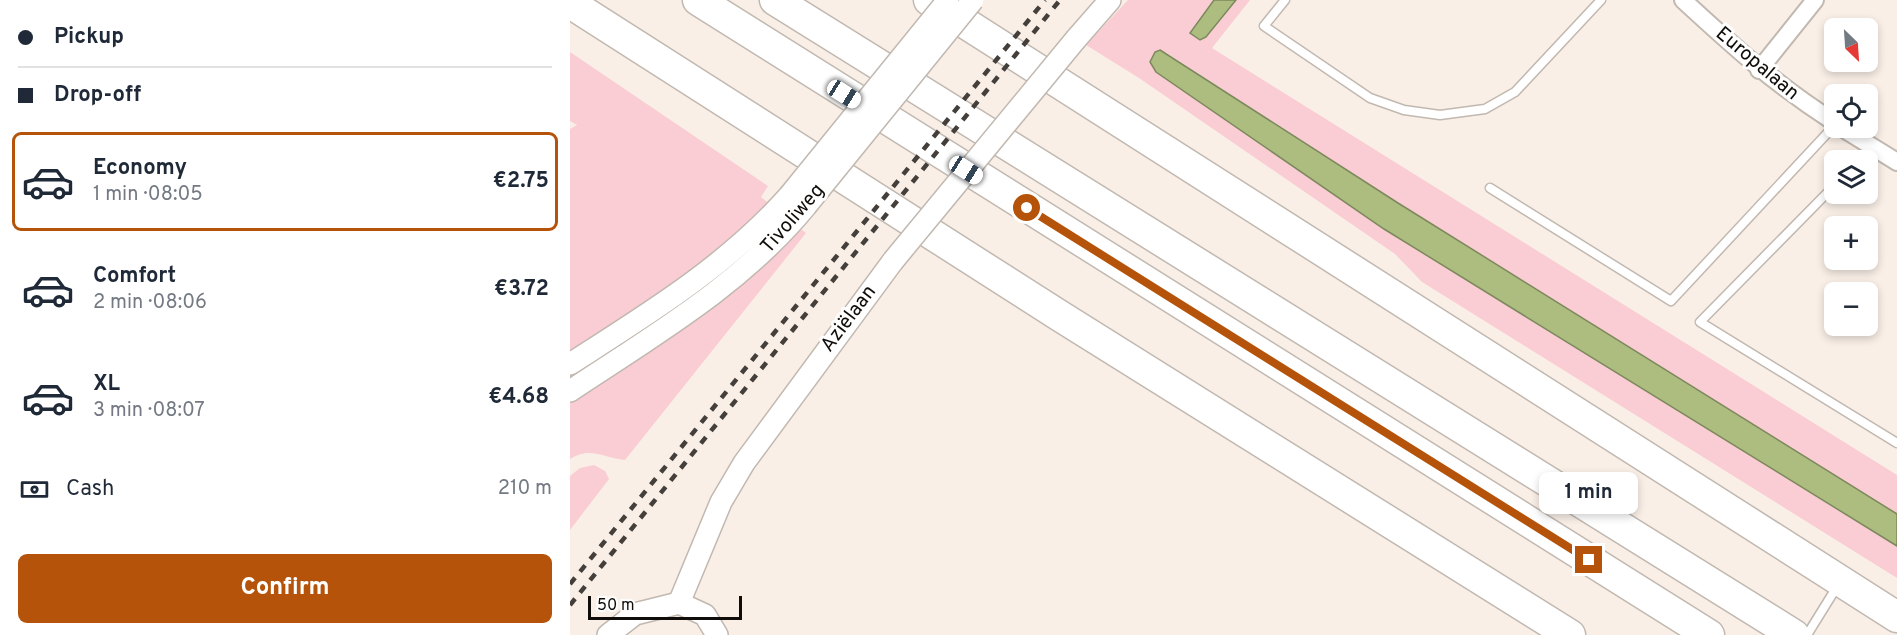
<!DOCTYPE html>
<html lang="en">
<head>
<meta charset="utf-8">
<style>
  :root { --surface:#fff; --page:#f6f6f7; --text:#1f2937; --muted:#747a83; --line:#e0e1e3; --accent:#b45309 }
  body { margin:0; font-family:Overpass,sans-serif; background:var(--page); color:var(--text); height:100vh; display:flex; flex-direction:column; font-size:22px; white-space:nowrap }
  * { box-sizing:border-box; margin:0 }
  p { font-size:20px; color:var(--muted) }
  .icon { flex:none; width:33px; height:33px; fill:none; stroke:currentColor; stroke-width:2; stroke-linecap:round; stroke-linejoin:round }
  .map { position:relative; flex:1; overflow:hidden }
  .panel { display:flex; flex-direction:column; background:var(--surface); width:570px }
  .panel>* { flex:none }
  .banner { display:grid; align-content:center; height:132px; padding:0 18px; background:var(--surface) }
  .needle { width:39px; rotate:155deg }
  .buttons { position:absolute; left:1254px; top:18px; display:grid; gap:12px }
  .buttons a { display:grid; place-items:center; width:54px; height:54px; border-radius:9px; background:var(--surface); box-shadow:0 3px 9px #0003; font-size:30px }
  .scale { position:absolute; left:18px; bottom:15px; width:154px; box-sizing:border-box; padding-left:6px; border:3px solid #0f0c09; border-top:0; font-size:16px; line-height:21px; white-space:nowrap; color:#0f0c09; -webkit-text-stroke:4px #fefefe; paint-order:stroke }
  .end { position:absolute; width:27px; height:27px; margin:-14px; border:8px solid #b45309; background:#fff; box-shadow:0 0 0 3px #fff }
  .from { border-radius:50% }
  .bubble { position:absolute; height:42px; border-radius:9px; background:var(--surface); box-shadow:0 3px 9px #0003; font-size:20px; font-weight:700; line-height:42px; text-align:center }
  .car { position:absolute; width:18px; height:36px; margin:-18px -9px; border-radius:8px; box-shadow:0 0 4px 2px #0007; background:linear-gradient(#fff 24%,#345 0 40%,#fff 0 76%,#345 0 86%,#fff 0) }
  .banner b { display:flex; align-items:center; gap:21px; height:57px; font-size:22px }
  .banner b+b { border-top:2px solid var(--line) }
  .banner i { width:15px; height:15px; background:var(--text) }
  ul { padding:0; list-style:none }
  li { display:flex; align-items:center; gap:18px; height:99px; margin:0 12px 9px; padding:0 6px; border:3px solid transparent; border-radius:9px }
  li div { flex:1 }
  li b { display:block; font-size:22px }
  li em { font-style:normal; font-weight:700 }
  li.selected { border-color:var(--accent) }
  li>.icon { width:54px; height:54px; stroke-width:1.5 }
  .pay { display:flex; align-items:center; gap:15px; height:66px; padding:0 18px; font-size:22px }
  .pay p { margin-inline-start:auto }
  .action { display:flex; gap:12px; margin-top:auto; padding:12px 18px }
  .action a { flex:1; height:69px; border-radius:9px; background:var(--accent); color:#fff; font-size:24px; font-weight:700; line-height:69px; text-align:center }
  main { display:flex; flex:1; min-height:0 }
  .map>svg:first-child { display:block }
</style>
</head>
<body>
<main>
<section class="panel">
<div class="banner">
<b><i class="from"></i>Pickup</b>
<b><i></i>Drop-off</b>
</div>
<ul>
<li class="selected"><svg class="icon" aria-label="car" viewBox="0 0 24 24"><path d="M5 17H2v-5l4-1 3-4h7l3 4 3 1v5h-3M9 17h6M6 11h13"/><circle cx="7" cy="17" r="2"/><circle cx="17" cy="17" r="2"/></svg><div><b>Economy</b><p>1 min · 08:05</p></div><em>€2.75</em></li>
<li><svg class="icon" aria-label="car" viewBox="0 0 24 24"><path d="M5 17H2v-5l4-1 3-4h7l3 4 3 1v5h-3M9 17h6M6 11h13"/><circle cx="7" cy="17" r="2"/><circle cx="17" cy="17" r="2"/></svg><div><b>Comfort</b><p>2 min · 08:06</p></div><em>€3.72</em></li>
<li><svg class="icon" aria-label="car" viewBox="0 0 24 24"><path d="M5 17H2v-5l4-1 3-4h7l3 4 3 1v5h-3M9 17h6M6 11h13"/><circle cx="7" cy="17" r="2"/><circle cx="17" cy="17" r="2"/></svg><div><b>XL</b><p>3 min · 08:07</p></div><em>€4.68</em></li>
</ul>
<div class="pay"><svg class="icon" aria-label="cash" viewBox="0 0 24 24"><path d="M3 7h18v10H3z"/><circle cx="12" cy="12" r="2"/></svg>Cash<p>210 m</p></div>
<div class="action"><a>Confirm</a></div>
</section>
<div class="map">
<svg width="1327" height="635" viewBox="0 0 1327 635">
  <rect width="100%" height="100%" fill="#f9efe7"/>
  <g fill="#facdd4">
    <path d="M558,0H644L620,33L630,40L636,37L666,0H680L642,48L1327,475V514L828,203L595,52L582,67L814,229L1327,546V578L852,282L825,254L569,78L516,45Z"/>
    <path d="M0,52L198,186L191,197L236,233L55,460C33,458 21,446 0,459V129L7,125L0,121Z"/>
    <path d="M24,465L35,471L39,479L0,530V476L10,468Z"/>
  </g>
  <g fill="#acbd7f" stroke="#7d885c" stroke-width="1.5">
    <path d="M644,0H666L636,37L630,40L620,33Z"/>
    <path d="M590,50L828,203L1327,514V546L814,229L586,72L580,62L585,52Z"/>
  </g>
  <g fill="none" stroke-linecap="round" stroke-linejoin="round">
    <defs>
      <g id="service">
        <path d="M715,0L694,26L800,98L834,110L870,115L915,109L945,92L1031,0"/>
        <path d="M1290,160L1303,147"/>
        <path d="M1264,186L1130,322L1327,443"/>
        <path d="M920,188L1101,301L1264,126"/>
        <path d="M1237,635L1268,585"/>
      </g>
      <g id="minor">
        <path d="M1113,0C1164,47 1206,85 1264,122"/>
        <path d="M1189,70L1245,0"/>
        <path d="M1272,128L1327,162"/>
      </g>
      <g id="tertiary">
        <path d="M506,39L540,0"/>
        <path d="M0,364C78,314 157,266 219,196"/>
        <path d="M0,391C84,335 171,285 236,206"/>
        <path d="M109,603L151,502L174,463L323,261"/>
        <path d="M109,603L135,615L147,635"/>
        <path d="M38,635L65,614L109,603"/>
      </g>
      <g id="motorway">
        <path d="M128,0L1139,635"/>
        <path d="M205,0L1224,635"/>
        <path d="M359,0L1327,617"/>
        <path d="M0,3L490,316L1000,635"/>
      </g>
    </defs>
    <use href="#service" stroke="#c1b8b0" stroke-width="11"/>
    <use href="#minor" stroke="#c1b8b0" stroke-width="20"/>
    <use href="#tertiary" stroke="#c1b8b0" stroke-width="24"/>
    <use href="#motorway" stroke="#c1b8b0" stroke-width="33"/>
    <use href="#service" stroke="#fff" stroke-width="8"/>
    <use href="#minor" stroke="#fff" stroke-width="16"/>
    <use href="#tertiary" stroke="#fff" stroke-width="21"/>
    <use href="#motorway" stroke="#fff" stroke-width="30"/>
    <g stroke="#443f3b" stroke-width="4.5" stroke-dasharray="8 8" stroke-linecap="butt">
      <path d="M0,584L475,0"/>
      <path d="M0,605L490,0"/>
    </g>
    <defs>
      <g id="tertiary-bridge">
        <path d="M219,196L378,0"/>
        <path d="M236,206L403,0"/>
        <path d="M323,261L506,39"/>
      </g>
    </defs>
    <use href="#tertiary-bridge" stroke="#c1b8b0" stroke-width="24" stroke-linecap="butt"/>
    <use href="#tertiary-bridge" stroke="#fff" stroke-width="21"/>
  </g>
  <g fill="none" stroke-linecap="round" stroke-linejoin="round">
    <path stroke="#b45309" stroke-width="8" d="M457,208L1019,560"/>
  </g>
  <g text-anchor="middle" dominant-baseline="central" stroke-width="6" stroke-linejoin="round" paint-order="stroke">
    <g font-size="20" fill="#0f0c09" stroke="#fefefe">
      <text transform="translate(1187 64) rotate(40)">Europalaan</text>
      <text transform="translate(223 219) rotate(-49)">Tivoliweg</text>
      <text transform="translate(279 319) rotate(-53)">Aziëlaan</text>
    </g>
  </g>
</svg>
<div class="buttons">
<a><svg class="needle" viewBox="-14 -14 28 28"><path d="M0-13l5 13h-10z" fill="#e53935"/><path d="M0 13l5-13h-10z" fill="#747a83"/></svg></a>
<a><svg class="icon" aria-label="locate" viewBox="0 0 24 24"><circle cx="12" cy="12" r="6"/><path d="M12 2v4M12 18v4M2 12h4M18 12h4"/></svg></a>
<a><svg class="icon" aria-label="layers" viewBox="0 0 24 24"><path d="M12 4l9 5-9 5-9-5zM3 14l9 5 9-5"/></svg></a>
<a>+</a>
<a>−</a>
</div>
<div class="scale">50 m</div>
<i class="end from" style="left:457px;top:208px"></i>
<i class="end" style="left:1019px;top:560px"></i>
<div class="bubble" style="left:969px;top:472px;width:99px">1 min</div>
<i class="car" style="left:274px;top:94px;rotate:122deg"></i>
<i class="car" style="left:396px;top:170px;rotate:122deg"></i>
</div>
</main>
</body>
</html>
